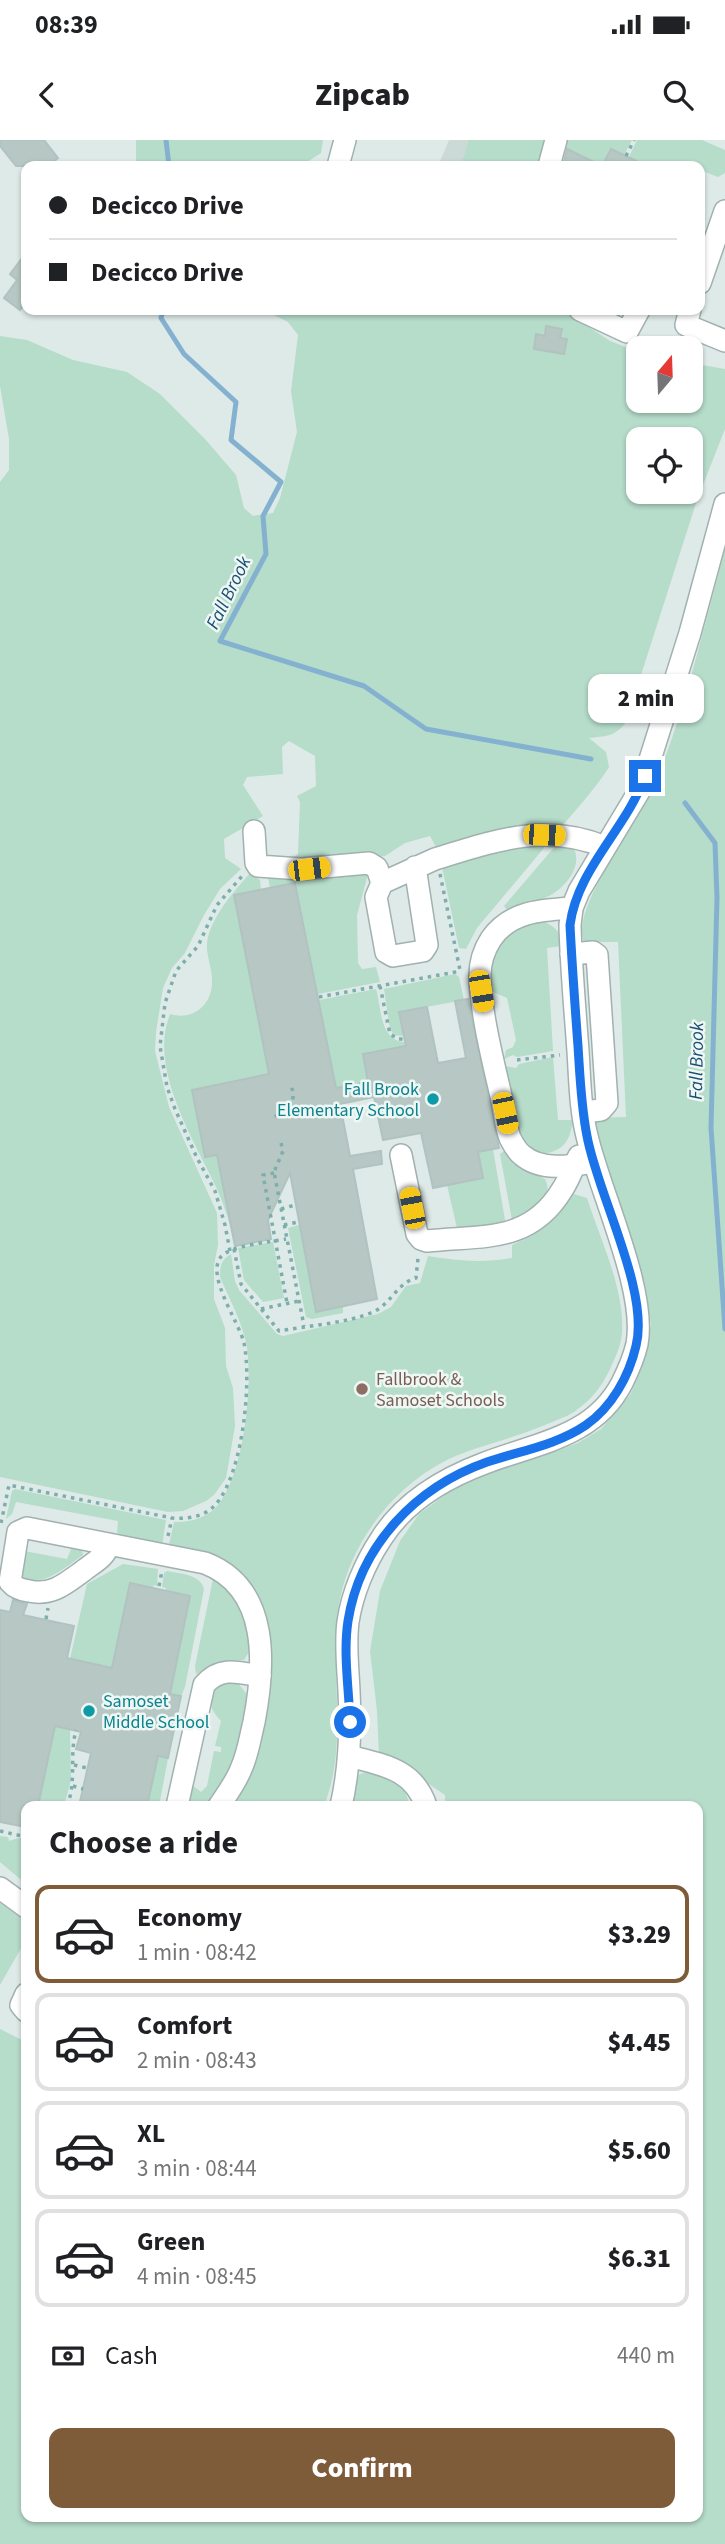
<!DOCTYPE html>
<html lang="en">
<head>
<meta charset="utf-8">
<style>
  :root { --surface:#fff; --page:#f2f2f2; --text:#202124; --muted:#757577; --line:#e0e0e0; --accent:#7f5c39 }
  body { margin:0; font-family:"Source Sans 3",sans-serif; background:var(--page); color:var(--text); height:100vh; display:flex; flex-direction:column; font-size:26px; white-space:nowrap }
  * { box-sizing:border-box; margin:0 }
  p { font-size:23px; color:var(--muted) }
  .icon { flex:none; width:38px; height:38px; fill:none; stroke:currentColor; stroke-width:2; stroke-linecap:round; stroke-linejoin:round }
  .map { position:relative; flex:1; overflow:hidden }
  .drawer { position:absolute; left:21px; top:1661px; width:682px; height:721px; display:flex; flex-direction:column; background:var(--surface); border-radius:14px; box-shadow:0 2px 5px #0004 }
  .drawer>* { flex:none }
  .hud { position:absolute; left:21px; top:21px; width:684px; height:154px; border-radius:14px; box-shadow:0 2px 5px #0004; display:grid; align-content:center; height:154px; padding:0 28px; background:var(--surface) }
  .needle { width:46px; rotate:19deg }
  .controls { position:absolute; left:626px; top:196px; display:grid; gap:14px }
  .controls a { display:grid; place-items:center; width:77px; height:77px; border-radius:14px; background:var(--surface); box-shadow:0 2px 5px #0004; font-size:35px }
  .end { position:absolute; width:32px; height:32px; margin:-16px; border:9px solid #1a73e8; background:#fff; box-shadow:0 0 0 4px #fff }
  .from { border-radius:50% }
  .bubble { position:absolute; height:49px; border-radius:14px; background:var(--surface); box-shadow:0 2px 5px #0004; font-size:23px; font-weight:800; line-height:49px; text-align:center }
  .car { position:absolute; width:21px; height:42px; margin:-21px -10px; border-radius:9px; box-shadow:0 0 5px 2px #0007; background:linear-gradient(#f5c518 24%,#345 0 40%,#f5c518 0 76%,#345 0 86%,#f5c518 0) }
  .hud b { display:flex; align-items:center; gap:24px; height:66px; font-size:26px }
  .hud b+b { border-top:2px solid var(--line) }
  .hud i { width:18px; height:18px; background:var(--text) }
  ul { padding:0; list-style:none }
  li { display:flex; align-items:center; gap:21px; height:98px; margin:0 14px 10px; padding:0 14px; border:4px solid var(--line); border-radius:14px }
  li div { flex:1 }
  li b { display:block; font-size:26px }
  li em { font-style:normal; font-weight:800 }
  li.active { border-color:var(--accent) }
  li>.icon { width:63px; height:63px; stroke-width:1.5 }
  h2 { padding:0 28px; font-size:32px; line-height:84px }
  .pay { display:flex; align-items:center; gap:18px; height:77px; padding:0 28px; font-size:26px }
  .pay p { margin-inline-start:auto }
  .cta { display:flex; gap:14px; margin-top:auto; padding:14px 28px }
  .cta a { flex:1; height:80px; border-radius:14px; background:var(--accent); color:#fff; font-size:28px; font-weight:800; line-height:80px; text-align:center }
  .status { display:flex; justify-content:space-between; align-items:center; height:49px; padding:0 35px; background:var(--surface); direction:ltr }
  .status svg { height:19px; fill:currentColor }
  header { display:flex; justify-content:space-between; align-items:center; height:91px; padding:0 28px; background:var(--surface); font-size:32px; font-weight:800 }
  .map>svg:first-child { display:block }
</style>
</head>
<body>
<div class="status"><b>08:39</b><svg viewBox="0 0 49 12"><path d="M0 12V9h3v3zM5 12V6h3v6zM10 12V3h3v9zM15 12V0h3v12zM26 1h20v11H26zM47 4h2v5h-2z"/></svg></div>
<header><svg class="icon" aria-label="back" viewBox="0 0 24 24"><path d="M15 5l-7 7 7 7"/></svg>Zipcab<svg class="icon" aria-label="search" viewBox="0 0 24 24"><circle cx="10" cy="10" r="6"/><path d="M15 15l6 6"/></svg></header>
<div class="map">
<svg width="725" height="2404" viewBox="0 0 725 2404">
  <rect width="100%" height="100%" fill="#deeae8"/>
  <path fill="#ccdad7" d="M449,0H532L520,26H438Z"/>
  <g fill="#b6dcca" fill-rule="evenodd">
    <path d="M136,0H323L321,13L301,26H136Z"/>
    <path d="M469,0H547L540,26H461Z"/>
    <path d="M563,0H632L624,15L610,9L602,26H577L581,16L561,6Z"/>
    <path d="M637,0H702L725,10V33L718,37L700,30V26H638L640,23L629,17Z"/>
    <path d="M264,170H563L610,201L639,212V261H691V223L725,229V289L697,360L626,582C615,597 606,596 589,598L606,612L609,627C596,648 579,666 563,685L504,689L437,709L430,696L405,703L385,716L285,724L298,714L300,662L297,656L316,646L315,616L289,601L282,607L283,634L247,637L243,645L263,676L224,699L225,718L241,729L220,749L204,775L185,813L172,828L163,848L156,892L155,911L169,967L217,1073L218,1105L214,1125V1159L225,1188L226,1226L233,1248L235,1286L226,1338L214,1355L206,1361L183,1371L168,1372L0,1337V342L9,330V299L0,246V196L27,200L73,220L127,232L160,254L205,299L236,335L244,368L253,376L273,373L280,358L297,292L291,251L298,195L288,182ZM639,299H691V352H639Z"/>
    <path d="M725,408V2404H0V1889L26,1902V2376H698V1666H445V1655L410,1631L379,1617L377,1571L370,1511L380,1451L400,1401L419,1374L456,1347L492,1331L546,1315L578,1303L601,1289L630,1255L642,1228L651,1185L645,1145L592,983L594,978L626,977L618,802H584C571,772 627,697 642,668C667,623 681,571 695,522C705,484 716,446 725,408Z"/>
    <path d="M544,703V708L477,788L466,809L459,808L442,727L494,709Z"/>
    <path d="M557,704L573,707C584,725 565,748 549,756C535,763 520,762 507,770L504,766Z"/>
    <path d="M355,728L368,734L357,775L358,823L362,829L376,827L380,842L318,854L296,743L270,748L268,737Z"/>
    <path d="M250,733L260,740L261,750L234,755L269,934L192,951L201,980L197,981L198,986H202L206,1005L203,1006L205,1017L250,1009L235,1106C231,1086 225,1067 217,1049C194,1000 148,929 170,874C193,881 213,865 212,840C212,825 204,812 208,797C215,772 234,752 250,733Z"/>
    <path d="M541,781C554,785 563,793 561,806L547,808L553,911L517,917L513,915L504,919L506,910L513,907L516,900L507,858L491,851C488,809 499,790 541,781Z"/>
    <path d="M455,834L459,837L464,860L399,872L404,896L394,895L390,889L384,849Z"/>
    <path d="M376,849C382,868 379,901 405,902L406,906L363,914L368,942L336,948L319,860Z"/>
    <path d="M553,917L558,980H573C571,993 568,1006 554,1011C541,1017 523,1009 518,996C510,975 509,948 505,926L516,928L519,924Z"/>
    <path d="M493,1009L505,1080L502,1085L457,1088L447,1045L483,1038L478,1012Z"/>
    <path d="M504,1011L515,1024L545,1039C556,1060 528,1073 512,1080L500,1014Z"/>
    <path d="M574,1054L587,1058C600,1099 625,1150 622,1193C621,1206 615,1218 610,1229C601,1249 587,1265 567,1276C549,1283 531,1291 512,1297C491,1304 467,1310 447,1320C393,1347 352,1401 340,1459C336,1479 336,1498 336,1518C336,1568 343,1618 324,1666H230L263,1471L169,1405L174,1382C189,1383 209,1377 218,1365C244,1334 254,1242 246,1202C241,1180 229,1158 220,1137C220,1126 221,1120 231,1114L235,1141L239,1150L277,1194L283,1196L378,1174L391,1167L406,1146L420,1143L428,1116C457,1121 483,1123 512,1118V1105C538,1095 558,1076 574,1054Z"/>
    <path d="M299,1085L316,1171L343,1166V1173L312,1179L306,1177L288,1088Z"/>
    <path d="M273,1102L284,1158L263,1162L244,1140L238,1108Z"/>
    <path d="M15,1349L166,1380L162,1405L120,1396L117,1392L118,1381L16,1362L12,1374L6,1379L12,1351Z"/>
    <path d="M72,1407L82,1409L83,1415C67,1426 41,1450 22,1436L24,1411L67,1419Z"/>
    <path d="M123,1424L158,1429L157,1446L154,1445L112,1528L70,1519L87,1444Z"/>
    <path d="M167,1431C181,1434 200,1434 204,1449L185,1547L181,1556L170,1554L190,1456L166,1451V1448L162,1447L164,1433Z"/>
    <path d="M213,1439C240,1454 248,1483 249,1512L244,1520L217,1522L196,1534L195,1526Z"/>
    <path d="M225,1541L238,1543L248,1556L236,1619L208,1666H186L192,1645L201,1652L207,1646L214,1611L221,1612V1607L215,1606L221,1581C211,1570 208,1563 212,1549Z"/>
    <path d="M55,1586L70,1589L71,1640L64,1666H38Z"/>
    <path d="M158,1616L168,1618L159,1666H147Z"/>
    <path d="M371,1630L403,1644L410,1666H351L358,1635Z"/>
    <path d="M0,1696L8,1697L9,1701L18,1698L26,1699V1744L0,1722Z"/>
    <path d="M0,1763L26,1782V1804L24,1803L0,1845Z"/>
  </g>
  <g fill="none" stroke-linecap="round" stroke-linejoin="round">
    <g stroke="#85b1d0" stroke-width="5">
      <path d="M166,0L169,26"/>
      <path d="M163,170L161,178L184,214L236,262L231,300L281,342L263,376L266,414L220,501L364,546L426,589L591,619"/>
      <path d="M685,663L715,703L717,758L711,988L725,1189"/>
    </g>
  </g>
  <g fill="#b6c7c4" stroke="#b1c3c0" stroke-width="2">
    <path d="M0,0H44L58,18L48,26H16L0,6Z"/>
    <path d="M567,9L602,26H563Z"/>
    <path d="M611,9L647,26H602Z"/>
    <path d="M26,113V162L20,170L4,158L17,140L10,134Z"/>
    <path d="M546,186L562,189L560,198L567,199L564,214L534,209L536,194L545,196Z"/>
    <path d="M295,743L336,948L368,942L363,914L406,906L399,872L427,867L438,923L466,918L455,861L468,859L499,1008L478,1012L483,1038L433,1048L421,993L383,1000L374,957L340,964L350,1016L381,1011L382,1024L353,1029L377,1159L316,1172L290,1033L268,1080L271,1099L235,1106L217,1015L205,1017L192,950L269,934L234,755Z"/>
    <path d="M130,1443L190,1456L170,1554L181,1556L168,1618L158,1616L147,1666H79L91,1613L76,1609L81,1592L55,1586L38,1666H26V1687L0,1682V1470L10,1472L13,1460L27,1464L23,1475L74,1486L67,1518L112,1528Z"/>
  </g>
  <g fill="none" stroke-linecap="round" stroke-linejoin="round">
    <defs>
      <g id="minor">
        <path d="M338,26L345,0"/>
        <path d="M549,26L556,0"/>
        <path d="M700,143L725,71"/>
        <path d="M580,170L627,192L639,170"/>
        <path d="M690,170L686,185L725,201"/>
        <path d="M254,691L256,723L258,726L301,729L369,723L377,728L382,743"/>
        <path d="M415,727L427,805L423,811L393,816L386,812L376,757L382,743L435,719C494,701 545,682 605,707"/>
        <path d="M572,768C542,770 510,771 491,799C484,810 480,822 480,835C480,870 493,921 501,956C504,969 505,985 510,998C513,1004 517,1011 522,1015C542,1032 571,1026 594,1022"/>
        <path d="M571,814L593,812L597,815L607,963L601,970L583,972"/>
        <path d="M401,1015L417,1094L421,1099L427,1101C482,1095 529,1104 562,1050C569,1040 573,1027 579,1016"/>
        <path d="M109,1404C106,1417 93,1423 83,1431C65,1444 52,1456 29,1451C21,1450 15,1448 10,1442L18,1392L27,1388L205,1423C270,1448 265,1525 254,1582C250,1598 248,1614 241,1629C236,1642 227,1654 219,1666"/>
        <path d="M349,1616C383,1625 414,1629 426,1666"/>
        <path d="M177,1666L204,1545C220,1526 238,1532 260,1536"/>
        <path d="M341,1666C350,1627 351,1590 349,1551C348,1528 345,1504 348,1482C352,1454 365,1423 381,1399C404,1362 445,1338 485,1323C537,1303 594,1297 622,1243C628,1231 634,1217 637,1204C647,1151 601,1054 588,1000C580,971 580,941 578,911C575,869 571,827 570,785L572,768L579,751L641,648L690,493L725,364"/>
        <path d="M0,1748L26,1767"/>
        <path d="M26,1854L21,1865L26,1871"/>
      </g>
    </defs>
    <use href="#minor" stroke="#a1b1b0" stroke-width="24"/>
    <g stroke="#7eaeab" stroke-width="3.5" stroke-dasharray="3.5 5" stroke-linecap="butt">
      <path d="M626,16L634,0"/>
      <path d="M440,734L460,830"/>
      <path d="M380,846L390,894L398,899H404"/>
      <path d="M319,857L461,831"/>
      <path d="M517,920L560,915"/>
      <path d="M275,977C292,964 296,965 291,943"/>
      <path d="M281,1003L283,1011L274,1032L304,1186"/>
      <path d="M274,1033L263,1035L287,1163"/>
      <path d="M281,1069L295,1065"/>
      <path d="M284,1085L298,1082"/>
      <path d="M234,1109L241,1144L279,1191C306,1186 348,1183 373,1172C391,1164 397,1143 416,1138L418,1118"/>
      <path d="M230,1111L225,1085L215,1051L197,1018L175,969L167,947L160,906L165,863L176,831L198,806L217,765L243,735"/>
      <path d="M261,1169L299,1161"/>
      <path d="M1,1383L9,1345L172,1378C188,1379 205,1377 216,1364C243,1333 252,1242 244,1203C239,1182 207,1138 220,1118C229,1105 271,1102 286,1099"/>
      <path d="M168,1396L172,1378"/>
      <path d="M159,1446L162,1431"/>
      <path d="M46,1479L48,1468"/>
      <path d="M74,1625L87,1628"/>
      <path d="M73,1646L83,1649"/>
      <path d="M67,1666C77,1641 69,1616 76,1590"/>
      <path d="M0,1691L26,1697"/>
    </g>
    <use href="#minor" stroke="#fff" stroke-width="21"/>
  </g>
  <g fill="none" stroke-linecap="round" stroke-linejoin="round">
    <path stroke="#1a73e8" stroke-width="9" d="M350,1582C349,1549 343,1514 348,1481C360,1405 416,1347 487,1322C520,1311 557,1305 586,1285C612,1267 629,1236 636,1206C650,1151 597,1053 587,996C581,966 580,936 578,906C575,866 572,825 570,785C577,729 627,688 645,636"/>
  </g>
  <g fill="#0f9aa8" stroke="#eef7f4" stroke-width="2.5">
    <circle cx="433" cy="959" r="7"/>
    <circle cx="89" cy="1571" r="7"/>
  </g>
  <circle fill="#8d6e63" stroke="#eef7f4" stroke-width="2.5" cx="362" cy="1249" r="7"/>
  <g text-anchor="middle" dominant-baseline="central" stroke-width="5" stroke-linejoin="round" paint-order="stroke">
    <g font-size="18" fill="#0d838f" stroke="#eef7f4" text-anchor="end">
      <text x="419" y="949">Fall Brook<tspan x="419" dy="21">Elementary School</tspan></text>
      <text x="103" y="1561" text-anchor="start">Samoset<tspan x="103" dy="21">Middle School</tspan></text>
    </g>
    <g font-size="18" fill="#785e54" stroke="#eef7f4" text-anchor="start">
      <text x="376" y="1239">Fallbrook &amp;<tspan x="376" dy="21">Samoset Schools</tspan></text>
    </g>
    <g font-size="19" font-style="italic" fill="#1a4f75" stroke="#eef7f4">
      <text transform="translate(229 453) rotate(-64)">Fall Brook</text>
      <text transform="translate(697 921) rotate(-89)">Fall Brook</text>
    </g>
  </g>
</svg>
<div class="controls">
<a><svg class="needle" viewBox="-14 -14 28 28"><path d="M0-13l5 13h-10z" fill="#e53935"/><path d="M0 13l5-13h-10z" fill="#757577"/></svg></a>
<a><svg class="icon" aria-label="locate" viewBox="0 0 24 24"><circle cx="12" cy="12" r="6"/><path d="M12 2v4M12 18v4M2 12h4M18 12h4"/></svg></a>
</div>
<i class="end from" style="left:350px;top:1582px"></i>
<i class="end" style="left:645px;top:636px"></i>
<div class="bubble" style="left:588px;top:534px;width:116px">2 min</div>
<i class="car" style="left:544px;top:695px;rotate:92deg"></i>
<i class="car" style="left:309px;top:729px;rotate:83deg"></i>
<i class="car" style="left:481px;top:851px;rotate:170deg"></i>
<i class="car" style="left:505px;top:973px;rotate:168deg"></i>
<i class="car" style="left:412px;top:1068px;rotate:349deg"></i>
<div class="hud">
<b><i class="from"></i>Decicco Drive</b>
<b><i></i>Decicco Drive</b>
</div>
<section class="drawer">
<h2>Choose a ride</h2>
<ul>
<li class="active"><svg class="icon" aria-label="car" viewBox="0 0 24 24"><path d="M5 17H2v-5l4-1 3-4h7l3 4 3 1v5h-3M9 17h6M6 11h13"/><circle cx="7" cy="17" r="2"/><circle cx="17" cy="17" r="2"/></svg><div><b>Economy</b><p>1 min · 08:42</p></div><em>$3.29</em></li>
<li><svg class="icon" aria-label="car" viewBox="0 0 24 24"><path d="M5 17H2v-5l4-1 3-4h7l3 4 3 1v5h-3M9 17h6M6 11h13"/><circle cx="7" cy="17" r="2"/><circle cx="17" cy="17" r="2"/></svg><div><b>Comfort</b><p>2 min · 08:43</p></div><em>$4.45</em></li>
<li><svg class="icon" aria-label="car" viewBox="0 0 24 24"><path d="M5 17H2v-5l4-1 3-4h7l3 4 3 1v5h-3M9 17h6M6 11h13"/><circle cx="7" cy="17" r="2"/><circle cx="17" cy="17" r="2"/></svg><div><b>XL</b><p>3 min · 08:44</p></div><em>$5.60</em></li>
<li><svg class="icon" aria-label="car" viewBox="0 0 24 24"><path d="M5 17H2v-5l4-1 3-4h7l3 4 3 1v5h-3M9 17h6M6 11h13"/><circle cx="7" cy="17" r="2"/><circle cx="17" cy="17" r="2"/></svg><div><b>Green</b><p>4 min · 08:45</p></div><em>$6.31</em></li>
</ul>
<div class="pay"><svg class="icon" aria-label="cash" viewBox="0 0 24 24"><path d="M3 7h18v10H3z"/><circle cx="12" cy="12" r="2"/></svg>Cash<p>440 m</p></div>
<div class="cta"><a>Confirm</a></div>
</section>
</div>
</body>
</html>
